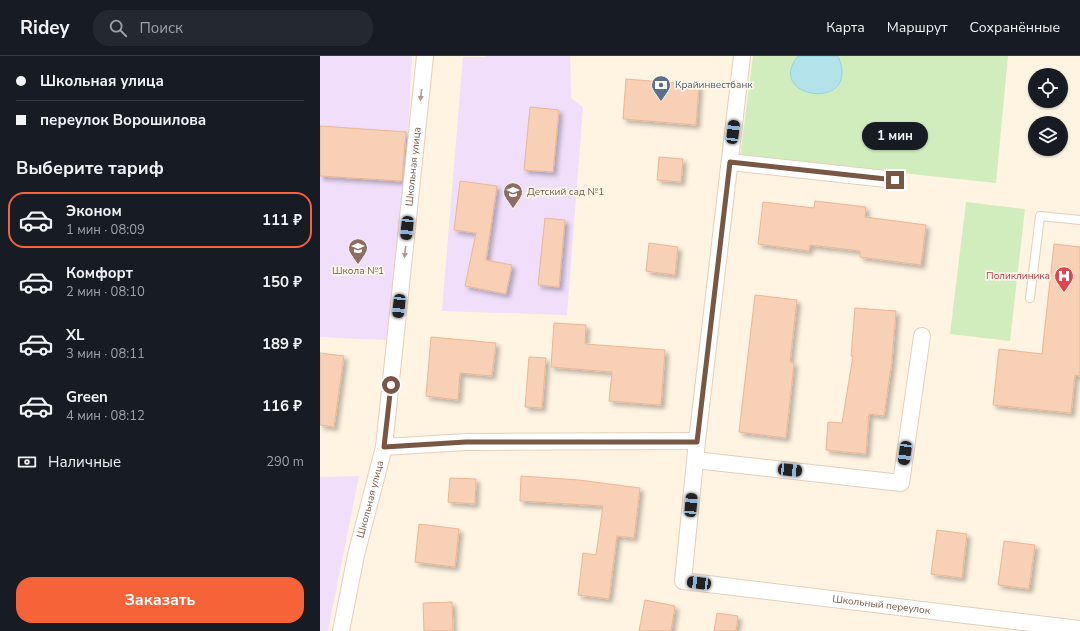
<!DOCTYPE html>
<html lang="ru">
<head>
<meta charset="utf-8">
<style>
  :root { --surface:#171b24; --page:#242831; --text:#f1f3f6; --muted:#9ea1a6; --line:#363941; --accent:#f66339 }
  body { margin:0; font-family:"Nunito Sans",sans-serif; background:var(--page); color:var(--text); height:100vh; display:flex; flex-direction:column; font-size:15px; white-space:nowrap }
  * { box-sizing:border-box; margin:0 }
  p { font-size:13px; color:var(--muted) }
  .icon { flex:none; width:22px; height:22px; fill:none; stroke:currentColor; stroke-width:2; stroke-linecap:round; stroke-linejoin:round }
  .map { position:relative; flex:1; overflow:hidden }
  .drawer { display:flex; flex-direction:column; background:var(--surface); width:320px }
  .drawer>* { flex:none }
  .banner { display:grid; align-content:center; height:88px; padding:0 16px; background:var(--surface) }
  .controls { position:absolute; left:708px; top:12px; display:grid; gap:8px }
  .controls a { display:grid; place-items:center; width:40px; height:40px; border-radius:50%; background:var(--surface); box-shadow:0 1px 3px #0004; font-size:20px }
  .end { position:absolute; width:18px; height:18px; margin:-9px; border:5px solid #785745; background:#fff; box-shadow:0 0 0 2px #fff }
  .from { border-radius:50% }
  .bubble { position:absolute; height:28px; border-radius:14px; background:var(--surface); box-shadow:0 1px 3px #0004; font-size:13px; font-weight:700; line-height:28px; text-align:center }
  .car { position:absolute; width:12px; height:24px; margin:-12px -6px; border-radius:5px; box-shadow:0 0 3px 1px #0007; background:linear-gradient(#222 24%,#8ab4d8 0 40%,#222 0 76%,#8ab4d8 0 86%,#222 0) }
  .banner b { display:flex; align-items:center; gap:14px; height:38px; font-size:15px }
  .banner b+b { border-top:1px solid var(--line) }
  .banner i { width:10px; height:10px; background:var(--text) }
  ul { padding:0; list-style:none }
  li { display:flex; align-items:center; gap:12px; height:56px; margin:0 8px 6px; padding:0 8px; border:2px solid transparent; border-radius:16px }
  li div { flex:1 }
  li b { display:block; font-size:15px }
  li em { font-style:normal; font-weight:700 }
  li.active { border-color:var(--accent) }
  li>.icon { width:36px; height:36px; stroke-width:1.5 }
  h2 { padding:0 16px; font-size:18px; line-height:48px }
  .pay { display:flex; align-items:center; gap:10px; height:44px; padding:0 16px; font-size:15px }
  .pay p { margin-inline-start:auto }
  .primary-button { display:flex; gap:8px; margin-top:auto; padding:8px 16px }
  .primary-button a { flex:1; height:46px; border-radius:16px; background:var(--accent); color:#fff; font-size:16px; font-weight:700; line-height:46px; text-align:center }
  header { display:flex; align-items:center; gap:24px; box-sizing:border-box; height:56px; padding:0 20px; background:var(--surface); border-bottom:1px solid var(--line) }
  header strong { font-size:19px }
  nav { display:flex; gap:22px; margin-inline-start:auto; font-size:14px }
  .search { width:280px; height:36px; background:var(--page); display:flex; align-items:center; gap:10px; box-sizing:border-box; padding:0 14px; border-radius:16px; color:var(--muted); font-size:15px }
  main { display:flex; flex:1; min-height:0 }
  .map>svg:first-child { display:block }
</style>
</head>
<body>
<header>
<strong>Ridey</strong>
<div class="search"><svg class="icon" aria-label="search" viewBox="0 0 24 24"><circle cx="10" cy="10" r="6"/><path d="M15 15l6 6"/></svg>Поиск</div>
<nav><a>Карта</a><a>Маршрут</a><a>Сохранённые</a></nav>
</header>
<main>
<section class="drawer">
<div class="banner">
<b><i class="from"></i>Школьная улица</b>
<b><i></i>переулок Ворошилова</b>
</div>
<h2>Выберите тариф</h2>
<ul>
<li class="active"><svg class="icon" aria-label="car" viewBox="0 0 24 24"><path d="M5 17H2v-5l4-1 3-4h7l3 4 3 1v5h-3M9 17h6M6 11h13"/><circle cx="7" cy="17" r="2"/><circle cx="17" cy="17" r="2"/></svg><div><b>Эконом</b><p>1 мин · 08:09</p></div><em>111 ₽</em></li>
<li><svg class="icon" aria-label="car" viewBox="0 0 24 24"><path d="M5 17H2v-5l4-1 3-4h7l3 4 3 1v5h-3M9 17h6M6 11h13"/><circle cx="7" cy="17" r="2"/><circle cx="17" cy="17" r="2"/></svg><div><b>Комфорт</b><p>2 мин · 08:10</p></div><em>150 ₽</em></li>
<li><svg class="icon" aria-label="car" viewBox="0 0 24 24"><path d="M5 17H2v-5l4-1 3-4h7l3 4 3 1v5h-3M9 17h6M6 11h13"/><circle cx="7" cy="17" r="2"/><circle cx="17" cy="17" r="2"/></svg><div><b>XL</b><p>3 мин · 08:11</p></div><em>189 ₽</em></li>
<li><svg class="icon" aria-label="car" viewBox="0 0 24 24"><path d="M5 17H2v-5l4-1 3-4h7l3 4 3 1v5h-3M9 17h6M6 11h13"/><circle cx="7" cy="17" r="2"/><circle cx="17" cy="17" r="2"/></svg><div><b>Green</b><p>4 мин · 08:12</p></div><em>116 ₽</em></li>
</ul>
<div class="pay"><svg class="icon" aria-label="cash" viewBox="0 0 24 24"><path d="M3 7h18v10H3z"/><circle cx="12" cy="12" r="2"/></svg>Наличные<p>290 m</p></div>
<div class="primary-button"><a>Заказать</a></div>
</section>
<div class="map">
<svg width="760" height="575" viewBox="0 0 760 575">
  <defs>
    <filter id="shadow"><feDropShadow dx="3.5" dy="3.5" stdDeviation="2" flood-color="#0004"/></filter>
  </defs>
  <rect width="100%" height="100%" fill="#fff3e1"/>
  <g fill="#f0defb">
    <path d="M0,0H92L85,136L66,284L0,281Z"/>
    <path d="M166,0H250L251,42L263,51L247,259L122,255L143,1H166Z"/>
    <path d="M39,420L8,575H0V421Z"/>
  </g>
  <g fill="#d1edbe">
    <path d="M433,0H688L676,127L420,100Z"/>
    <path d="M646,146L705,153L690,285L630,278Z"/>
  </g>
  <path fill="#b3e2ea" stroke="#98d2dd" d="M478,0H518C543,57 443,43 478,0Z"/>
  <g fill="#f7d0b5" stroke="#ebb694" filter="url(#shadow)">
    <path d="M306,23L379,29L376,69L303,63Z"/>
    <path d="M210,51L239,54L233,116L204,114Z"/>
    <path d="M0,70L86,76L82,125L0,120Z"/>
    <path d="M339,101L363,103L361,126L337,124Z"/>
    <path d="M140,125L177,130L166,204L192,209L186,238L145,230L156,177L134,174Z"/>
    <path d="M495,145L546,151L545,161L606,169L601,209L540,201V195L490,189L489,195L438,188L443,146L494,152Z"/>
    <path d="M225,162L245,164L239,231L218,229Z"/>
    <path d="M329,187L358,191L355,219L326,215Z"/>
    <path d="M734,188L760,191V320L755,319L751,357L673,349L679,293L722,298Z"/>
    <path d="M435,239L477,244L470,306L474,307L466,382L419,376Z"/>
    <path d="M535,252L576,255L572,305L564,360L549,358L546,398L506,394L508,366L522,367L533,300H531Z"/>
    <path d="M234,267L266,269L265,288L345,294L341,349L289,345L292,316L231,311Z"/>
    <path d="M111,281L176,287L172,320L140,317L138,344L106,340Z"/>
    <path d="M0,297L24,300L14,371L0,369Z"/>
    <path d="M209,301L226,302L222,352L205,351Z"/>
    <path d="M201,420L259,424L320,432L314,482L297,480L289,543L258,539L263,497L276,499L283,450L200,445Z"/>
    <path d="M130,422L156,423L155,448L128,446Z"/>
    <path d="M99,468L139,473L135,511L95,506Z"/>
    <path d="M617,474L647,478L642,522L611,518Z"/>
    <path d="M684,485L715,489L709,533L678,529Z"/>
    <path d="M325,544L355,550L351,575H319Z"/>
    <path d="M132,546L133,575H104L103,547Z"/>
    <path d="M397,557L418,560L416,575H394Z"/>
  </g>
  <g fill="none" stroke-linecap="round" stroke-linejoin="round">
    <defs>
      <path id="lane" d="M710,242L720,160L760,164"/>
      <g id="street">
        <path id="s1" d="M422,0L377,385L363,525L760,573"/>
        <path d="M410,106L575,124"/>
        <path d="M64,391L146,386L377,385"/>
        <path d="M375,404L581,427L602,280"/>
        <path id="s2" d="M21,575L36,499L64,391L105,0"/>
      </g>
    </defs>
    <use href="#lane" stroke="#e4cfbc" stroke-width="10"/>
    <use href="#street" stroke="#e4cfbc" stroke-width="18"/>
    <use href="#lane" stroke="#fff" stroke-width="8"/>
    <use href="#street" stroke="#fff" stroke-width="16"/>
  </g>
  <defs><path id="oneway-solid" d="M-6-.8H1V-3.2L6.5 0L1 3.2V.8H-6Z"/></defs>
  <g fill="#ae9a8f">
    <use href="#oneway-solid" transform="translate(101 39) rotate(96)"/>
    <use href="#oneway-solid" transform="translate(85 196) rotate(96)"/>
  </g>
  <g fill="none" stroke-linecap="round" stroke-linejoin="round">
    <path stroke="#785745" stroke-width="5" d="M71,329L64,391L146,386H377L410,106L575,124"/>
  </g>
  <defs>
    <symbol id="bank-pin" viewBox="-11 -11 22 30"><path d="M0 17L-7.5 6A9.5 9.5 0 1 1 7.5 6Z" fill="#5c6f8a" stroke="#fff7e9"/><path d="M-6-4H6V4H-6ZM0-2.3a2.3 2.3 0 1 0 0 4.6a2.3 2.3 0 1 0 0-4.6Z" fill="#fff"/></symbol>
    <symbol id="school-pin" viewBox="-11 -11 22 30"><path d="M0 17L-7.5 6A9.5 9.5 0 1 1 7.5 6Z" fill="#8d6e63" stroke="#fff7e9"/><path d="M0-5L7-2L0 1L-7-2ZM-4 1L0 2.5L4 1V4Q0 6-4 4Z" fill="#fff"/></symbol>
    <symbol id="hospital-pin" viewBox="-11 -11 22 30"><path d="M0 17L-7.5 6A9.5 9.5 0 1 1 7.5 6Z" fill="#e0444e" stroke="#fff7e9"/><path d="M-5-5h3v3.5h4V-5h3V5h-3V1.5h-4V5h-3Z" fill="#fff"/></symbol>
  </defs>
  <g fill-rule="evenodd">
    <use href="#bank-pin" x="330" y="18" width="22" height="30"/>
    <use href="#school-pin" x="182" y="125" width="22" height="30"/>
    <use href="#school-pin" x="27" y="181" width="22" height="30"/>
    <use href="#hospital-pin" x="733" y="209" width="22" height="30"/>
  </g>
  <g text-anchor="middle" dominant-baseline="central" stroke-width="3.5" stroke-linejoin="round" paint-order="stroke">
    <g font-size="10" fill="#4e5e75" stroke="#fff7e9" text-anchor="start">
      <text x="355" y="29">Крайинвестбанк</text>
    </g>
    <g font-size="10" fill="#785745" stroke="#fff7e9">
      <text stroke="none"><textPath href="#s2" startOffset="471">Школьная улица</textPath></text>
      <text stroke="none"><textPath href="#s2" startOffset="135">Школьная улица</textPath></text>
      <text stroke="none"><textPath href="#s1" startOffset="728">Школьный переулок</textPath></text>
    </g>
    <g font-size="10" fill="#785e54" stroke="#fff7e9" text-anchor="start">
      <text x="207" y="136">Детский сад №1</text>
      <text x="38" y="215" text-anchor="middle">Школа №1</text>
    </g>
    <g font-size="10" fill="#be3a42" stroke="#fff7e9" text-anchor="end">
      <text x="730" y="220">Поликлиника</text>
    </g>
  </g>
</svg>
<div class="controls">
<a><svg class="icon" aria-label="locate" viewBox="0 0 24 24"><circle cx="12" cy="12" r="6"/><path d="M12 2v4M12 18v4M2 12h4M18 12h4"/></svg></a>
<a><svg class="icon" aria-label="layers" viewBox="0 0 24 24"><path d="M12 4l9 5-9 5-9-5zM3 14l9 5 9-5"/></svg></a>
</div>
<i class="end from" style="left:71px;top:329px"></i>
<i class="end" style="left:575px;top:124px"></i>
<div class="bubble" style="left:542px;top:66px;width:66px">1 мин</div>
<i class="car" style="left:413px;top:76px;rotate:7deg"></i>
<i class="car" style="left:87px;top:172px;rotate:186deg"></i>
<i class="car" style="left:79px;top:250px;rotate:186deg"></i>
<i class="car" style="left:585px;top:397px;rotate:188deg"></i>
<i class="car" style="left:470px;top:414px;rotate:96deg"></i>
<i class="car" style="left:371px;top:449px;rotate:5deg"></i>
<i class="car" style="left:379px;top:527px;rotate:277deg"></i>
</div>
</main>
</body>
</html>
